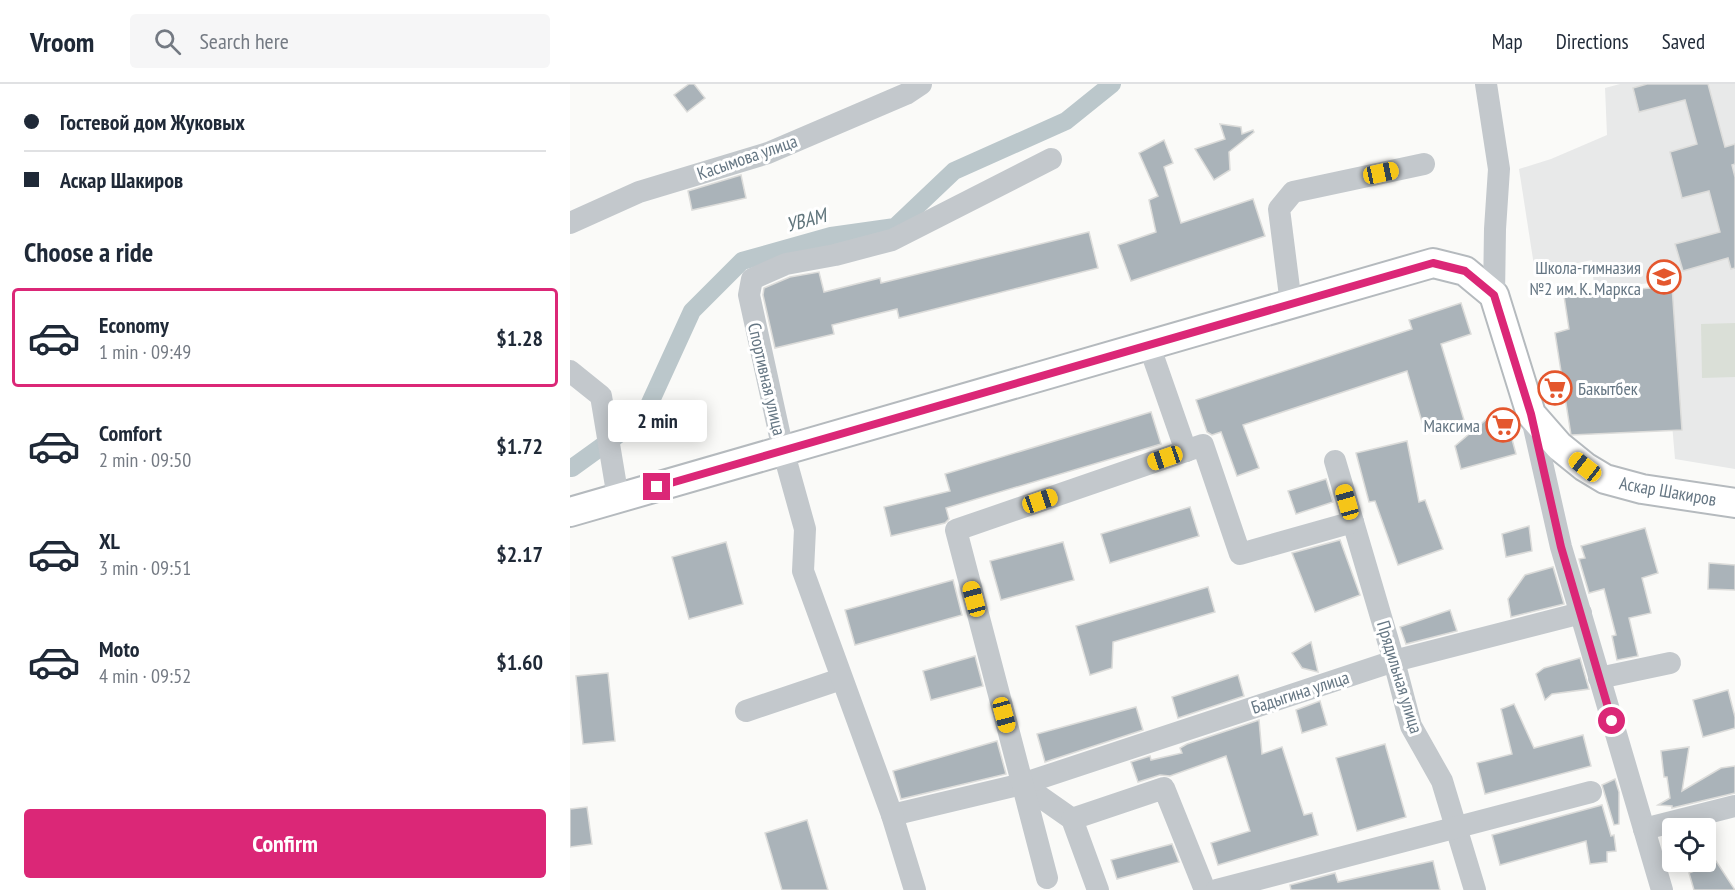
<!DOCTYPE html>
<html lang="en">
<head>
<meta charset="utf-8">
<style>
  :root { --surface:#fff; --page:#f6f6f7; --text:#1f2937; --muted:#747a83; --line:#e0e1e3; --accent:#db2777 }
  body { margin:0; font-family:"PT Sans Narrow",sans-serif; background:var(--page); color:var(--text); height:100vh; display:flex; flex-direction:column; font-size:22px; white-space:nowrap }
  * { box-sizing:border-box; margin:0 }
  p { font-size:20px; color:var(--muted) }
  .icon { flex:none; width:33px; height:33px; fill:none; stroke:currentColor; stroke-width:2; stroke-linecap:round; stroke-linejoin:round }
  .map { position:relative; flex:1; overflow:hidden }
  .sheet { display:flex; flex-direction:column; background:var(--surface); width:570px }
  .sheet>* { flex:none }
  .top-card { display:grid; align-content:center; height:132px; padding:0 24px; background:var(--surface) }
  .controls { position:absolute; left:1092px; top:734px; display:grid; gap:12px }
  .controls a { display:grid; place-items:center; width:54px; height:54px; border-radius:6px; background:var(--surface); box-shadow:0 3px 15px #0003; font-size:30px }
  .end { position:absolute; width:27px; height:27px; margin:-14px; border:8px solid #db2777; background:#fff; box-shadow:0 0 0 3px #fff }
  .from { border-radius:50% }
  .bubble { position:absolute; height:42px; border-radius:6px; background:var(--surface); box-shadow:0 3px 15px #0003; font-size:20px; font-weight:600; line-height:42px; text-align:center }
  .car { position:absolute; width:18px; height:36px; margin:-18px -9px; border-radius:8px; box-shadow:0 0 4px 2px #0007; background:linear-gradient(#f5c518 24%,#345 0 40%,#f5c518 0 76%,#345 0 86%,#f5c518 0) }
  .top-card b { display:flex; align-items:center; gap:21px; height:57px; font-size:22px }
  .top-card b+b { border-top:2px solid var(--line) }
  .top-card i { width:15px; height:15px; background:var(--text) }
  ul { padding:0; list-style:none }
  li { display:flex; align-items:center; gap:18px; height:99px; margin:0 12px 9px; padding:0 12px; border:3px solid transparent; border-radius:6px }
  li div { flex:1 }
  li b { display:block; font-size:22px }
  li em { font-style:normal; font-weight:600 }
  li.on { border-color:var(--accent) }
  li>.icon { width:54px; height:54px; stroke-width:1.5 }
  h2 { padding:0 24px; font-size:27px; line-height:72px }
  .cta { display:flex; gap:12px; margin-top:auto; padding:12px 24px }
  .cta a { flex:1; height:69px; border-radius:6px; background:var(--accent); color:#fff; font-size:24px; font-weight:600; line-height:69px; text-align:center }
  header { display:flex; align-items:center; gap:36px; box-sizing:border-box; height:84px; padding:0 30px; background:var(--surface); border-bottom:2px solid var(--line) }
  header strong { font-size:28px }
  nav { display:flex; gap:33px; margin-inline-start:auto; font-size:21px }
  .search { width:420px; height:54px; background:var(--page); display:flex; align-items:center; gap:15px; box-sizing:border-box; padding:0 21px; border-radius:6px; color:var(--muted); font-size:22px }
  main { display:flex; flex:1; min-height:0 }
  .map>svg:first-child { display:block }
</style>
</head>
<body>
<header>
<strong>Vroom</strong>
<div class="search"><svg class="icon" aria-label="search" viewBox="0 0 24 24"><circle cx="10" cy="10" r="6"/><path d="M15 15l6 6"/></svg>Search here</div>
<nav><a>Map</a><a>Directions</a><a>Saved</a></nav>
</header>
<main>
<section class="sheet">
<div class="top-card">
<b><i class="from"></i>Гостевой дом Жуковых</b>
<b><i></i>Аскар Шакиров</b>
</div>
<h2>Choose a ride</h2>
<ul>
<li class="on"><svg class="icon" aria-label="car" viewBox="0 0 24 24"><path d="M5 17H2v-5l4-1 3-4h7l3 4 3 1v5h-3M9 17h6M6 11h13"/><circle cx="7" cy="17" r="2"/><circle cx="17" cy="17" r="2"/></svg><div><b>Economy</b><p>1 min · 09:49</p></div><em>$1.28</em></li>
<li><svg class="icon" aria-label="car" viewBox="0 0 24 24"><path d="M5 17H2v-5l4-1 3-4h7l3 4 3 1v5h-3M9 17h6M6 11h13"/><circle cx="7" cy="17" r="2"/><circle cx="17" cy="17" r="2"/></svg><div><b>Comfort</b><p>2 min · 09:50</p></div><em>$1.72</em></li>
<li><svg class="icon" aria-label="car" viewBox="0 0 24 24"><path d="M5 17H2v-5l4-1 3-4h7l3 4 3 1v5h-3M9 17h6M6 11h13"/><circle cx="7" cy="17" r="2"/><circle cx="17" cy="17" r="2"/></svg><div><b>XL</b><p>3 min · 09:51</p></div><em>$2.17</em></li>
<li><svg class="icon" aria-label="car" viewBox="0 0 24 24"><path d="M5 17H2v-5l4-1 3-4h7l3 4 3 1v5h-3M9 17h6M6 11h13"/><circle cx="7" cy="17" r="2"/><circle cx="17" cy="17" r="2"/></svg><div><b>Moto</b><p>4 min · 09:52</p></div><em>$1.60</em></li>
</ul>
<div class="cta"><a>Confirm</a></div>
</section>
<div class="map">
<svg width="1165" height="806" viewBox="0 0 1165 806">
  <rect width="100%" height="100%" fill="#fafaf8"/>
  <path fill="#e8e9e9" d="M1050,0H1165V385L1105,375L1090,198L1024,205L1022,176L965,188L949,85L981,75L1037,51L1035,4Z"/>
  <path fill="#dadfd7" d="M1165,239V293L1132,294L1131,240Z"/>
  <g fill="none" stroke-linecap="round" stroke-linejoin="round">
    <path stroke="#bbc7cb" stroke-width="18" d="M0,384H2L74,332L122,227L172,177L261,152L325,143L384,87L496,37L542,0"/>
  </g>
  <g fill="#aab3b9" stroke="#dcdcda" stroke-width="1.5">
    <path d="M119,0H124L135,14L117,28L104,11Z"/>
    <path d="M1077,0H1138L1155,63L1165,60V80L1162,81L1165,93V184L1161,185L1158,174L1113,187L1105,160L1150,148L1139,107L1112,114L1100,68L1127,60L1115,16L1069,28L1063,4Z"/>
    <path d="M650,40L671,43L672,50L683,46L684,48L659,68L660,86L644,96L625,65L655,55Z"/>
    <path d="M594,56L603,79L594,83L611,139L683,115L695,152L561,197L548,161L586,148L579,116L588,112L569,69Z"/>
    <path d="M171,91L176,114L122,126L118,107Z"/>
    <path d="M519,148L528,184L329,234L327,225L262,241L264,250L205,264L193,211L194,204L220,193L249,188L254,208L310,194L311,199Z"/>
    <path d="M1102,202L1112,346L1001,351L985,249L999,245L994,212Z"/>
    <path d="M891,219L901,250L871,260L894,336L855,348L837,287L673,341L689,384L667,392L651,348L642,351L637,348L626,316L842,245L839,236Z"/>
    <path d="M581,328L591,360L376,424L379,435L375,439L321,452L314,423L380,407L375,390Z"/>
    <path d="M935,329L946,370L891,385L885,362L918,334Z"/>
    <path d="M837,357L849,418L855,416L873,465L828,481L805,417L799,418L786,369Z"/>
    <path d="M756,395L763,418L726,430L718,407Z"/>
    <path d="M620,423L629,452L540,479L531,450Z"/>
    <path d="M959,442L962,467L936,473L932,450Z"/>
    <path d="M1075,444L1088,489L1072,494L1081,529L1059,534L1068,572L1047,576L1042,552L1046,551L1034,505L1019,509L1009,475L1015,474L1011,462Z"/>
    <path d="M770,456L790,511L745,528L722,469Z"/>
    <path d="M156,458L173,520L119,535L102,473Z"/>
    <path d="M493,458L504,496L431,516L420,477Z"/>
    <path d="M1139,479L1165,481V506L1138,505Z"/>
    <path d="M983,483L994,520L941,533L938,515L955,491Z"/>
    <path d="M383,496L392,531L285,561L275,526Z"/>
    <path d="M638,503L645,528L543,558L542,584L520,591L506,542Z"/>
    <path d="M880,526L887,547L836,560L830,543Z"/>
    <path d="M741,558L748,588L732,584L722,569Z"/>
    <path d="M405,572L413,602L361,616L353,587Z"/>
    <path d="M1010,574L1019,605L982,610L975,616L966,590L974,584Z"/>
    <path d="M38,589L45,657L13,660L6,592Z"/>
    <path d="M668,591L674,612L608,634L602,613Z"/>
    <path d="M1158,606L1165,633V644L1133,653L1123,616Z"/>
    <path d="M750,617L757,641L732,649L726,626Z"/>
    <path d="M944,620L964,664L1013,651L1021,682L915,710L907,679L942,670L931,625Z"/>
    <path d="M566,623L573,646L475,678L467,650Z"/>
    <path d="M689,636L692,670L712,663L734,731L742,729L748,751L648,781L641,759L680,747L656,672L600,692L590,691L568,698L561,678L580,672L581,676L612,669L610,664L617,660Z"/>
    <path d="M427,657L436,690L331,715L323,687Z"/>
    <path d="M815,660L836,733L787,747L766,674Z"/>
    <path d="M1119,663L1112,707L1151,684L1165,682V709L1102,724V722L1088,721L1100,714L1097,693H1094L1091,667Z"/>
    <path d="M1045,695L1049,708V740L1044,741L1032,701Z"/>
    <path d="M1032,721L1041,752L1044,751L1046,767L1037,768V778L1020,780L1016,757L930,781L922,751Z"/>
    <path d="M17,723L22,760L0,763V725Z"/>
    <path d="M237,736L258,806H212L195,749Z"/>
    <path d="M602,760L609,778L547,795L541,776Z"/>
    <path d="M863,777L870,806H721L720,801L765,789L768,798Z"/>
    <path d="M1122,777H1146L1165,806H1124L1119,789L1124,787Z"/>
  </g>
  <g fill="none" stroke-linecap="round" stroke-linejoin="round">
    <defs>
      <path id="major" d="M0,428L863,179L895,187L924,211L961,330L989,362L1015,383L1035,395L1072,405L1165,419"/>
    </defs>
    <use href="#major" stroke="#b5babe" stroke-width="32"/>
    <g stroke="#c3c8cc" stroke-width="22">
      <path d="M916,0L929,85L925,145L924,211"/>
      <path d="M0,139L69,108L198,69L336,10L351,0"/>
      <path d="M721,220L709,125L723,108L854,80"/>
      <path d="M579,261L616,367"/>
      <path d="M0,287L31,312L48,414"/>
      <path d="M961,330L991,463L1092,806"/>
      <path d="M765,377L824,577L841,642L872,697L905,806"/>
      <path d="M1029,594L1100,579"/>
      <path d="M176,627L271,595"/>
      <path d="M452,700L502,735L528,806"/>
      <path d="M322,731L452,700L824,577L1011,529"/>
      <path d="M502,735L594,704L635,806"/>
      <path d="M1074,745L1165,722"/>
      <path d="M477,794L386,446L633,361L670,470L783,438"/>
      <path d="M345,806L322,731L233,487L235,445L213,366L179,211L182,195L216,180L265,171L322,156L481,75"/>
      <path d="M647,806L1021,708"/>
    </g>
    <use href="#major" stroke="#fff" stroke-width="28"/>
  </g>
  <g fill="none" stroke-linecap="round" stroke-linejoin="round">
    <path stroke="#db2777" stroke-width="8" d="M87,403L863,179L895,187L924,211L961,330L991,463L1042,637"/>
  </g>
  <defs>
    <symbol id="school-ring" viewBox="-11 -11 22 22"><circle r="9.5" fill="#fff" stroke="#e4572e" stroke-width="1.5"/><path d="M0-5L7-2L0 1L-7-2ZM-4 1L0 2.5L4 1V4Q0 6-4 4Z" fill="#e4572e"/></symbol>
    <symbol id="supermarket-ring" viewBox="-11 -11 22 22"><circle r="9.5" fill="#fff" stroke="#e4572e" stroke-width="1.5"/><path d="M-6-5.5h2.5l.6 2H6L4.5 2H-2.5L-4.4-4H-6ZM-1.5 3.2a1.3 1.3 0 1 0 .1 0ZM3 3.2a1.3 1.3 0 1 0 .1 0Z" fill="#e4572e"/></symbol>
  </defs>
  <g fill-rule="evenodd">
    <use href="#school-ring" x="1075" y="174" width="38" height="38"/>
    <use href="#supermarket-ring" x="966" y="285" width="38" height="38"/>
    <use href="#supermarket-ring" x="914" y="322" width="38" height="38"/>
  </g>
  <g text-anchor="middle" dominant-baseline="central" stroke-width="6" stroke-linejoin="round" paint-order="stroke">
    <g font-size="18" fill="#657683" stroke="#fff">
      <text transform="translate(177 73) rotate(-19)">Касымова улица</text>
      <text transform="translate(197 295) rotate(77)">Спортивная улица</text>
      <text transform="translate(1098 407) rotate(10)">Аскар Шакиров</text>
      <text transform="translate(830 593) rotate(73)">Прядильная улица</text>
      <text transform="translate(730 608) rotate(-18)">Бадыгина улица</text>
    </g>
    <g font-size="18" fill="#657683" stroke="#fff" text-anchor="end">
      <text x="1071" y="183">Школа-гимназия<tspan x="1071" dy="21">№2 им. К. Маркса</tspan></text>
      <text x="1008" y="304" text-anchor="start">Бакытбек</text>
      <text x="910" y="341">Максима</text>
    </g>
    <g font-size="20" font-style="italic" fill="#60757c" stroke="#fff">
      <text transform="translate(236 136) rotate(-15)">УВАМ</text>
    </g>
  </g>
</svg>
<div class="controls">
<a><svg class="icon" aria-label="locate" viewBox="0 0 24 24"><circle cx="12" cy="12" r="6"/><path d="M12 2v4M12 18v4M2 12h4M18 12h4"/></svg></a>
</div>
<i class="end from" style="left:1042px;top:637px"></i>
<i class="end" style="left:87px;top:403px"></i>
<div class="bubble" style="left:38px;top:316px;width:99px">2 min</div>
<i class="car" style="left:811px;top:89px;rotate:78deg"></i>
<i class="car" style="left:595px;top:374px;rotate:251deg"></i>
<i class="car" style="left:1015px;top:383px;rotate:308deg"></i>
<i class="car" style="left:470px;top:417px;rotate:71deg"></i>
<i class="car" style="left:777px;top:418px;rotate:344deg"></i>
<i class="car" style="left:404px;top:515px;rotate:345deg"></i>
<i class="car" style="left:434px;top:631px;rotate:165deg"></i>
</div>
</main>
</body>
</html>
